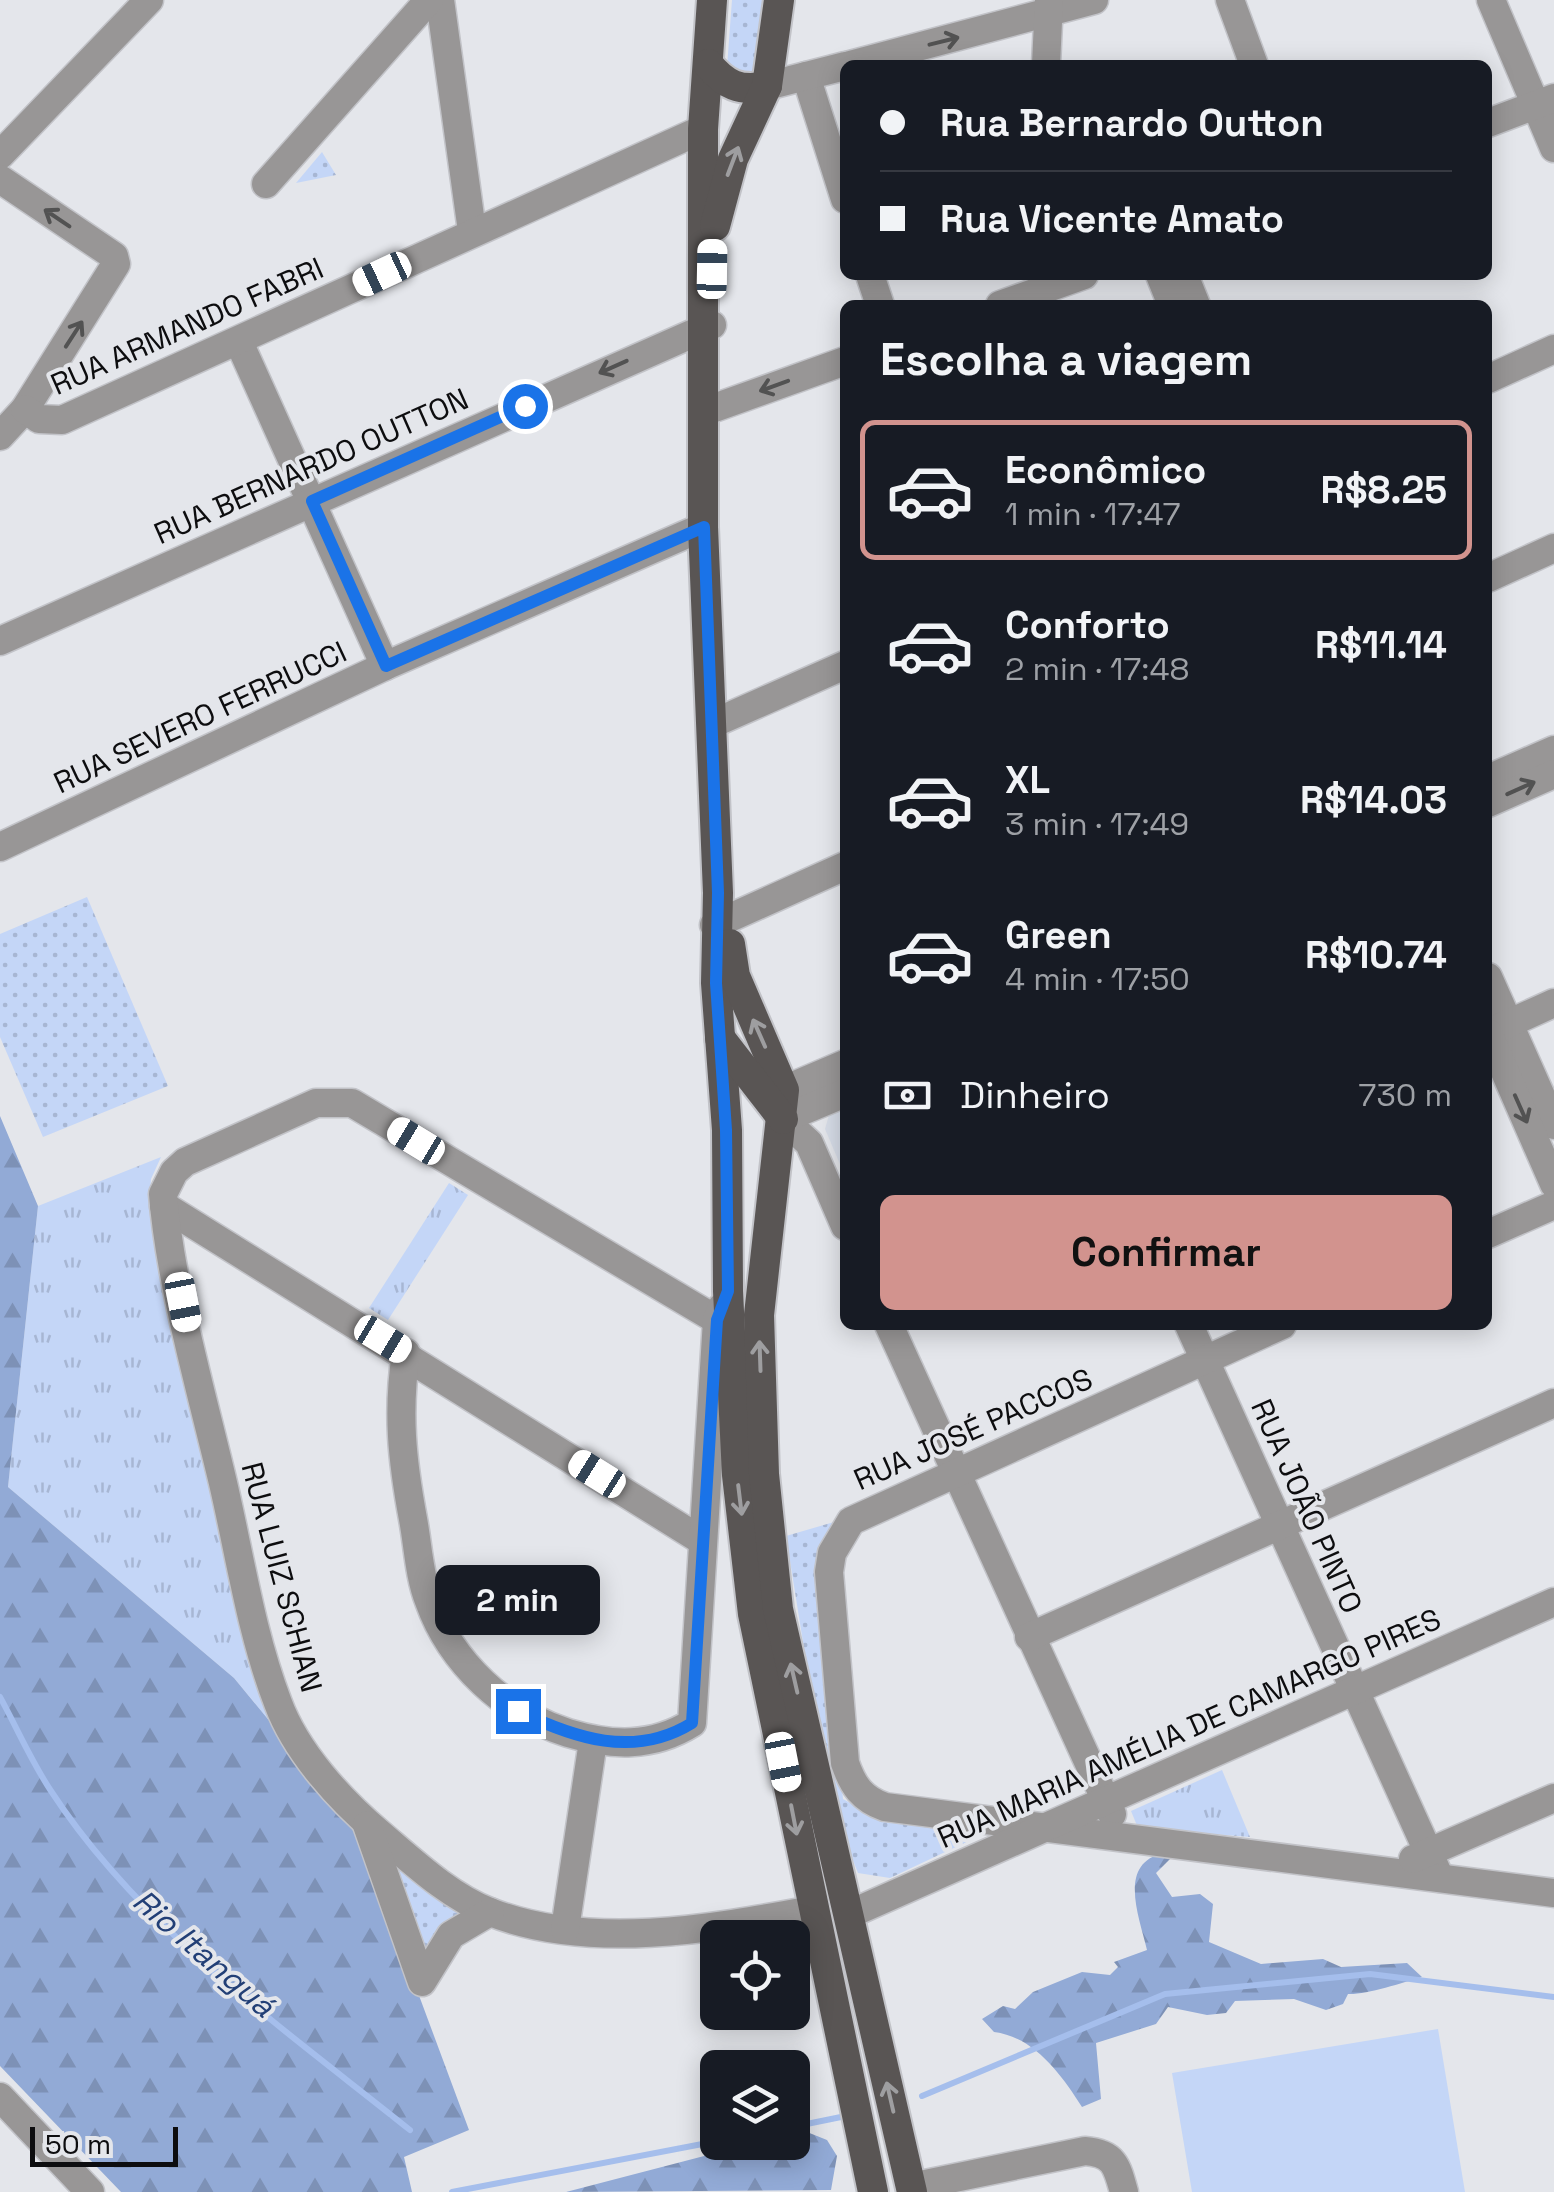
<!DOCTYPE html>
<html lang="pt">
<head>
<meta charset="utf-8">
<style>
  :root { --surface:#171b24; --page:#242831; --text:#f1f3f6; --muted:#9ea1a6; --line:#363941; --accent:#d2938e }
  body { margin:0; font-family:"Space Grotesk",sans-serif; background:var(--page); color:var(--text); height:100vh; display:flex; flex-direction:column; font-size:38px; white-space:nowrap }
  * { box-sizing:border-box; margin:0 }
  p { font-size:32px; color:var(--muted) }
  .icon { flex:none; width:55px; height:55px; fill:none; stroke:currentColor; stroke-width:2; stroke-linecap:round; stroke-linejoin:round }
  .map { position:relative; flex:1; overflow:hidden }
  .drawer { position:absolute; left:840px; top:300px; width:652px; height:1030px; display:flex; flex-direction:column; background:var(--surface); border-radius:15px; box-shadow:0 5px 25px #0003 }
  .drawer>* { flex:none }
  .hud { position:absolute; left:840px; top:60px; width:652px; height:220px; border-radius:15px; box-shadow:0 5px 25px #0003; display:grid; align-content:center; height:220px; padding:0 40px; background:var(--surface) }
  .controls { position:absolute; left:700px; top:1920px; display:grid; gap:20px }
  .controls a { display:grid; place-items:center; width:110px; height:110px; border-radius:15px; background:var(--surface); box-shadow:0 5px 25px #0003; font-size:50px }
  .scale { position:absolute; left:30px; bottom:25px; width:148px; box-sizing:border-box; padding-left:10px; border:5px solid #0d0d0f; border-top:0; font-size:28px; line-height:35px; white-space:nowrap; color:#0d0d0f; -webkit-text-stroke:8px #e4e6eb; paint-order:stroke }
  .end { position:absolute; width:45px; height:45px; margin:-22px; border:12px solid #1a73e8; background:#fff; box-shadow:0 0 0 5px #fff }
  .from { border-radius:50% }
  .bubble { position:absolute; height:70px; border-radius:15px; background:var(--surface); box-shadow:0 5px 25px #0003; font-size:32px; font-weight:700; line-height:70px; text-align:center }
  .car { position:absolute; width:30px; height:60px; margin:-30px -15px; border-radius:12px; box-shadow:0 0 8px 2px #0007; background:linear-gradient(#fff 24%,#345 0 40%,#fff 0 76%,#345 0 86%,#fff 0) }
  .hud b { display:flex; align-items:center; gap:35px; height:95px; font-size:38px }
  .hud b+b { border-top:2px solid var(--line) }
  .hud i { width:25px; height:25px; background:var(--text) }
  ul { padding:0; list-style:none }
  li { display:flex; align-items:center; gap:30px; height:140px; margin:0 20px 15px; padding:0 20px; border:5px solid transparent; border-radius:15px }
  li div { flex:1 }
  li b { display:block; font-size:38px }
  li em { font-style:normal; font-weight:700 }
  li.current { border-color:var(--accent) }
  li>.icon { width:90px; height:90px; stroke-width:1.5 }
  h2 { padding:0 40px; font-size:45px; line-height:120px }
  .pay { display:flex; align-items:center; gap:25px; height:110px; padding:0 40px; font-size:38px }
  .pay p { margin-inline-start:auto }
  .button { display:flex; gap:20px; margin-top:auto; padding:20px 40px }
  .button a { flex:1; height:115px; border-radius:15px; background:var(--accent); color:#111; font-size:40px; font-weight:700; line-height:115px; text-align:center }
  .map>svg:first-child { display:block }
</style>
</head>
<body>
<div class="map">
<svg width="1554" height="2192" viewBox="0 0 1554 2192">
  <defs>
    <pattern id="grass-tufts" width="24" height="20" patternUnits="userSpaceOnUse" patternTransform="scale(2.5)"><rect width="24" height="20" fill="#c4d6f7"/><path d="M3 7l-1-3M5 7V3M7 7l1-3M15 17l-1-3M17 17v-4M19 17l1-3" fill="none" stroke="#a7b6d3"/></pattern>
    <pattern id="forest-firs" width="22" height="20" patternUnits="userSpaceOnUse" patternTransform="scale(2.5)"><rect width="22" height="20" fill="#92aad6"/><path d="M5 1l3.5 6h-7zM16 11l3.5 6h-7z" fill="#7d91b6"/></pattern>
    <pattern id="park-dots" width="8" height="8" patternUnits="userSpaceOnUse" patternTransform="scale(2.5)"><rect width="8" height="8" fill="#c4d6f7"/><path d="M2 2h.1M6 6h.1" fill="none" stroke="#a7b6d3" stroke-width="1.8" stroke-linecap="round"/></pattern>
  </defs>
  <rect width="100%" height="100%" fill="#e4e6eb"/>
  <path fill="#d6dce7" d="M845,1107V1176L825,1129L829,1115Z"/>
  <g fill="url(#grass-tufts)">
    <path d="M161,1157L151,1179L149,1206L252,1665L282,1736L234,1678L8,1487L38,1206Z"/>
    <path d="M449,1183L468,1195L388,1320L369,1308Z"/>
    <path d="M1222,1770L1250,1837L1138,1828L1131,1811Z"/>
  </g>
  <g fill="url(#forest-firs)">
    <path d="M0,1116L38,1206L8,1487L234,1678L356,1826L469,2130L404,2157L412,2192H121L0,2066Z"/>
    <path d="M1164,1853L1171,1858L1156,1873L1172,1897L1200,1894L1213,1904L1209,1942L1261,1964L1323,1959L1341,1967L1407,1963L1422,1977C1402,1983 1365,1995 1348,1994L1343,2004L1326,2010L1294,1999L1235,2001L1226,2013L1207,2015L1168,2007L1156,2024L1096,2043L1101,2099L1082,2107C1061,2074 1034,2037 994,2032L982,2019L1003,2006L1015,2009L1033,1992L1082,1972L1110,1975L1118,1967L1114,1962L1147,1950C1139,1916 1117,1863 1164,1853Z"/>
    <path d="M802,2130L827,2140L837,2156L831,2190L566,2192L754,2143L792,2142L793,2132Z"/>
  </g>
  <g fill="url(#park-dots)">
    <path d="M732,0H768L756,81L727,67Z"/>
    <path d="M322,152L336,175L296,183Z"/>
    <path d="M87,897L168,1086L43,1137L0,1037V934Z"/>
    <path d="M834,1522L821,1562L843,1799L878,1818L977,1837L890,1878L858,1873L828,1798L786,1536Z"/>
    <path d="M381,1846L470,1916L427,1957Z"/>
  </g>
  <path fill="#c4d6f7" d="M1438,2029L1465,2192H1192L1172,2073Z"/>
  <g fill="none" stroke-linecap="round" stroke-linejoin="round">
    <g stroke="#a5beec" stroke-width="6">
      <path d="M0,1697C17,1728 31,1761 51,1791C141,1929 283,2028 410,2130"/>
      <path d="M922,2096L1165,1994L1370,1974L1554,1997"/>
      <path d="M792,2127L841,2117"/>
      <path d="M452,2192L718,2141"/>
    </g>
    <defs>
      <g id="minor">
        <path d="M440,0L472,231"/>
        <path d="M1230,0L1254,65"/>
        <path d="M1491,0L1554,148"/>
        <path d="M850,65L1094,0"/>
        <path d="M1046,65L1049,0"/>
        <path d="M806,76L845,199"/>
        <path d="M767,86L845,66"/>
        <path d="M1488,123L1554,98"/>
        <path d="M0,155L149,0"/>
        <path d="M0,179L114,256L116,264L25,409L0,436"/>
        <path d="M266,184L429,0"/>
        <path d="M870,275L880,305"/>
        <path d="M1160,275L1172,305"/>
        <path d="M1184,275L1196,305"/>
        <path d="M1000,305L1084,275"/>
        <path d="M239,342L385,666"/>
        <path d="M1488,379L1554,349"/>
        <path d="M25,409L39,419L62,420L703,129"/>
        <path d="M703,412L845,361"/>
        <path d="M1488,578L1554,548"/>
        <path d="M0,641L712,325"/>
        <path d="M712,724L845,665"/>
        <path d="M1488,779L1554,750"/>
        <path d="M1488,803L1554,774"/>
        <path d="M0,847L385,666L703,527"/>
        <path d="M714,925L845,866"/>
        <path d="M1488,977L1554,1125"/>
        <path d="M1492,1031L1554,1003"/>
        <path d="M1488,1033L1554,1184"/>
        <path d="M784,1090L845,1064"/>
        <path d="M783,1119L809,1143L845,1226"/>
        <path d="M783,1119L845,1093"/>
        <path d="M164,1206L701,1540"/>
        <path d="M1488,1234L1554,1205"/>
        <path d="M717,1320L352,1103H316L185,1162L174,1172L163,1194C170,1284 202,1394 223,1483C240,1556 251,1633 278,1703C296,1752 340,1800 379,1833C412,1861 450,1897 490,1912C589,1951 711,1929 812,1910"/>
        <path d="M889,1325L1112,1814"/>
        <path d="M1189,1325L1440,1878"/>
        <path d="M1282,1325L851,1521L832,1553L829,1572L845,1763C853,1786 862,1799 885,1807L1554,1893"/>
        <path d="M406,1353C397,1412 402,1460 413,1519C418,1545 419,1576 429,1601C451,1663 505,1713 568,1733C611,1746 652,1748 692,1723L717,1320L722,1307"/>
        <path d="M1029,1637L1554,1403"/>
        <path d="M367,1825L422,1982L451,1935L490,1912"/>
        <path d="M1413,1859L1554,1798"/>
        <path d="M850,1914L1554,1602"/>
        <path d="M565,1929L593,1741"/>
        <path d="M0,2097L90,2192"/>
        <path d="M911,2187L1085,2151C1114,2153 1117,2166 1124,2192"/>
      </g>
      <g id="major">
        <path d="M712,0L703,129V527L718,893L716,983L727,1130L728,1291L737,1475L753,1614L873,2192"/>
        <path d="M708,64C725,85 740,92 767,86"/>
        <path d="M715,226L733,159L767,86L779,0"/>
        <path d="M730,944L735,976L784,1090L759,1315L764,1474L778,1609L912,2192"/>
        <path d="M720,1038L783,1119"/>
      </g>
    </defs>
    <use href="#minor" stroke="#c2c3c8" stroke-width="31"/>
    <use href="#major" stroke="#c2c3c8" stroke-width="34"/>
    <use href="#minor" stroke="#989696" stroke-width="28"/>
    <use href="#major" stroke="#595554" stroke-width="30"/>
  </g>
  <defs><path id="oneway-shaft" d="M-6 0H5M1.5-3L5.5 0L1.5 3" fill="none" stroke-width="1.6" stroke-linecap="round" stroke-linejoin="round" transform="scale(2.5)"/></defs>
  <g stroke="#525252">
    <use href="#oneway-shaft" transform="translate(944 41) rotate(-14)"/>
    <use href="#oneway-shaft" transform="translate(57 218) rotate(-146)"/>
    <use href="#oneway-shaft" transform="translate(74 334) rotate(-57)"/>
    <use href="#oneway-shaft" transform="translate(613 367) rotate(156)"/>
    <use href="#oneway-shaft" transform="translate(774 386) rotate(160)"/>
    <use href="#oneway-shaft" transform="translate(1521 788) rotate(-24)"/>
    <use href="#oneway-shaft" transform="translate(1521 1109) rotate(66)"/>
  </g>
  <g stroke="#9e9ea0">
    <use href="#oneway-shaft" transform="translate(733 161) rotate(-69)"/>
    <use href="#oneway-shaft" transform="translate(759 1033) rotate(-114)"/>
    <use href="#oneway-shaft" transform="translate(760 1356) rotate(-92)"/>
    <use href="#oneway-shaft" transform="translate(740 1500) rotate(83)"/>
    <use href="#oneway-shaft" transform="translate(794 1678) rotate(-103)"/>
    <use href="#oneway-shaft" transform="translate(794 1820) rotate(79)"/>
    <use href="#oneway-shaft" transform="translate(890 2097) rotate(-103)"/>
  </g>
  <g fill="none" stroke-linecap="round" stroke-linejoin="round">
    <path stroke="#1a73e8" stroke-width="12" d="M518,1711C574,1738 634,1759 692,1723L717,1320L728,1291L726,1130L716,983L718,893L704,527L386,666L312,501L525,406"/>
  </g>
  <g text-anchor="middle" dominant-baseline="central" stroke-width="8" stroke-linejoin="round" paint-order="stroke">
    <g font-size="30" fill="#0d0d0f" stroke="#e4e6eb">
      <text transform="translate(187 326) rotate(-24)">RUA ARMANDO FABRI</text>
      <text transform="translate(311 466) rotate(-24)">RUA BERNARDO OUTTON</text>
      <text transform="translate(200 717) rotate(-25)">RUA SEVERO FERRUCCI</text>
      <text transform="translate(973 1429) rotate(-24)">RUA JOSÉ PACCOS</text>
      <text transform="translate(1307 1506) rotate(66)">RUA JOÃO PINTO</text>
      <text transform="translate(282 1577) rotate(75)">RUA LUIZ SCHIAN</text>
      <text transform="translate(1189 1728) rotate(-24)">RUA MARIA AMÉLIA DE CAMARGO PIRES</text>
    </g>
    <g font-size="32" font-style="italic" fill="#223f76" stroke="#e4e6eb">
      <text transform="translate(204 1953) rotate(41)">Rio Itanguá</text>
    </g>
  </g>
</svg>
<div class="controls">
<a><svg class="icon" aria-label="locate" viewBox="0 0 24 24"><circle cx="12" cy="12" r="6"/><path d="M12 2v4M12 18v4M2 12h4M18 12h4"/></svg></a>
<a><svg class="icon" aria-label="layers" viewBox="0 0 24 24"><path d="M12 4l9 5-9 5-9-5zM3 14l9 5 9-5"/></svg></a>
</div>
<div class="scale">50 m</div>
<i class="end from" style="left:525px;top:406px"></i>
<i class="end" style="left:518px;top:1711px"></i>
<div class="bubble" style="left:435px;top:1565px;width:165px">2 min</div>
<i class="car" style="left:712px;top:269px;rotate:1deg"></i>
<i class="car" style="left:382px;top:274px;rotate:245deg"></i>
<i class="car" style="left:416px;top:1141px;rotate:301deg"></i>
<i class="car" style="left:183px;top:1302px;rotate:169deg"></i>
<i class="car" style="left:383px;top:1339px;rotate:121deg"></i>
<i class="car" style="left:597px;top:1474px;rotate:302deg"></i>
<i class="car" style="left:783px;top:1762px;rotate:169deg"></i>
<div class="hud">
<b><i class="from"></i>Rua Bernardo Outton</b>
<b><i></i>Rua Vicente Amato</b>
</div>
<section class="drawer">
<h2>Escolha a viagem</h2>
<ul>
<li class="current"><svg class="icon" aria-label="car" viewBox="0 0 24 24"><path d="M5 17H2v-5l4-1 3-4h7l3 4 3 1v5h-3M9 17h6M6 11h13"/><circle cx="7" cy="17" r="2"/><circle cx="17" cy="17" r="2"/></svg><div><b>Econômico</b><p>1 min · 17:47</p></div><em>R$8.25</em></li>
<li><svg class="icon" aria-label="car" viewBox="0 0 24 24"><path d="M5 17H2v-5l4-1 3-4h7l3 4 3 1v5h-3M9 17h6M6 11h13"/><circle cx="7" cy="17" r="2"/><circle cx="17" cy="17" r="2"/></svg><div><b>Conforto</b><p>2 min · 17:48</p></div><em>R$11.14</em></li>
<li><svg class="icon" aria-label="car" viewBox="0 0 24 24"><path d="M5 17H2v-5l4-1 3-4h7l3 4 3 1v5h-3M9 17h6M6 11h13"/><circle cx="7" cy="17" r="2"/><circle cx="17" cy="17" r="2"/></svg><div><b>XL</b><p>3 min · 17:49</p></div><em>R$14.03</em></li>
<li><svg class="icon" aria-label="car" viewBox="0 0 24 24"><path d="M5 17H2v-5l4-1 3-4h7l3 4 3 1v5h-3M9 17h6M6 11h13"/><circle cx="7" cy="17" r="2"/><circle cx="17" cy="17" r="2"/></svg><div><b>Green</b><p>4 min · 17:50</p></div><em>R$10.74</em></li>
</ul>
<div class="pay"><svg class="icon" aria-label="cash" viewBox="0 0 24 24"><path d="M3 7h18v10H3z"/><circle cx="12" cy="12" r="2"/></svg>Dinheiro<p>730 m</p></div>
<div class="button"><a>Confirmar</a></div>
</section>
</div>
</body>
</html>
